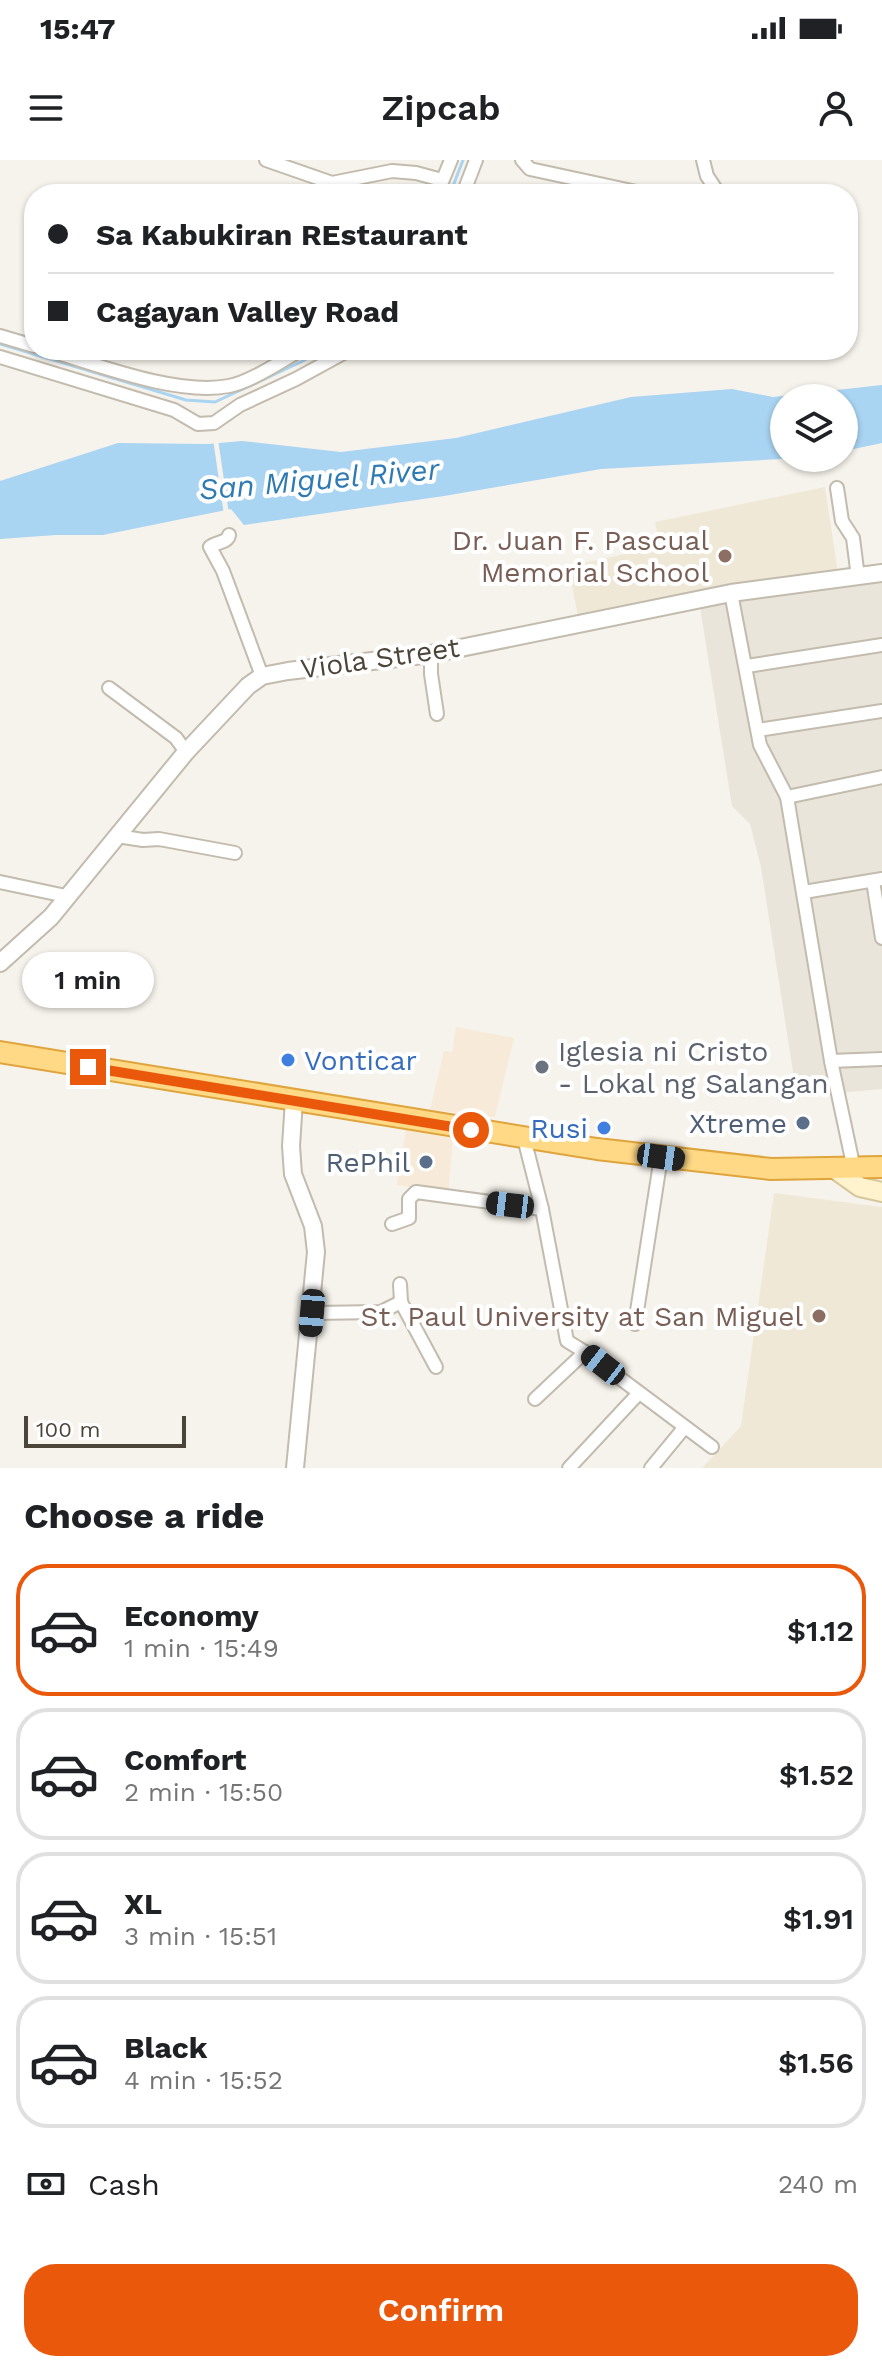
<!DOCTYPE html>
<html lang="en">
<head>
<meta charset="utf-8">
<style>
  :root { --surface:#fff; --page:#f6f6f6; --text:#202124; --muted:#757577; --line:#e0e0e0; --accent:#ea580c }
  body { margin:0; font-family:"Work Sans",sans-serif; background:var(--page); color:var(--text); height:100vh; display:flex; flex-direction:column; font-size:30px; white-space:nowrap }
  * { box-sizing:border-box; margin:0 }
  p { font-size:26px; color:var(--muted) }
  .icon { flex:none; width:44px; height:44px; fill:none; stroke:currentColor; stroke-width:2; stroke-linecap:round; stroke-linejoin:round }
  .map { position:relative; height:1308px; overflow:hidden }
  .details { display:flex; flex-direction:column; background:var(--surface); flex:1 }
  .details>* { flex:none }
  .top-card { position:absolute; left:24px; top:24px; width:834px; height:176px; border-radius:32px; box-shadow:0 2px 6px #0004; display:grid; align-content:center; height:176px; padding:0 24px; background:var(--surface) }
  .buttons { position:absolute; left:770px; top:224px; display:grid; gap:16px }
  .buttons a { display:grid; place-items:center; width:88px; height:88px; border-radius:50%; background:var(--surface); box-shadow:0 2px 6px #0004; font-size:40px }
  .scale { position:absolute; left:24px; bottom:20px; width:162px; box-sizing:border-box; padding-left:8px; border:4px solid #4b4439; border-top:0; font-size:22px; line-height:28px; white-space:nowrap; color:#4b4439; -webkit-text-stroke:6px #fff; paint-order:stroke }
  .end { position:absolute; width:36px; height:36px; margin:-18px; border:10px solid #ea580c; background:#fff; box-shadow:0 0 0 4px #fff }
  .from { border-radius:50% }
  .bubble { position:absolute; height:56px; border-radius:28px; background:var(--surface); box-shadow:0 2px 6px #0004; font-size:26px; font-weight:600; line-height:56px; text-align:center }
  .car { position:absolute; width:24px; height:48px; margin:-24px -12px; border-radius:10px; box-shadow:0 0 6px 2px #0007; background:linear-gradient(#222 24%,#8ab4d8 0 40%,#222 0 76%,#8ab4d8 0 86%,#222 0) }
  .top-card b { display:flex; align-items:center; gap:28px; height:76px; font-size:30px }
  .top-card b+b { border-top:2px solid var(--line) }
  .top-card i { width:20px; height:20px; background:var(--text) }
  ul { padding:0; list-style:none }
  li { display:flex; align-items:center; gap:24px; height:132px; margin:0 16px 12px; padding:0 8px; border:4px solid var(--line); border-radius:32px }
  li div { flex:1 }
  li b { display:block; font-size:30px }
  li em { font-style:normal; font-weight:600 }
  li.on { border-color:var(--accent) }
  li>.icon { width:72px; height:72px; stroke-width:1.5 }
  h2 { padding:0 24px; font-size:36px; line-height:96px }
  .pay { display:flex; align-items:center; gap:20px; height:88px; padding:0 24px; font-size:30px }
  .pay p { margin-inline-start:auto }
  .button { display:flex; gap:16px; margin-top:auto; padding:16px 24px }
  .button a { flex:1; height:92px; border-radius:32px; background:var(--accent); color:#fff; font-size:32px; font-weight:600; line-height:92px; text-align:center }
  .status { display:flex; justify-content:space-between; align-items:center; height:56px; padding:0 40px; background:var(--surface); direction:ltr }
  .status svg { height:22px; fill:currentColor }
  header { display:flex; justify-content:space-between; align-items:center; height:104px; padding:0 24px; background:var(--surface); font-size:36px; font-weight:600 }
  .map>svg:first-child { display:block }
</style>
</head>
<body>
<div class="status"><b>15:47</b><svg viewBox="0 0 49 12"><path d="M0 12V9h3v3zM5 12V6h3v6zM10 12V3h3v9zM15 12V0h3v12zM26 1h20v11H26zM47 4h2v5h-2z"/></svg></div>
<header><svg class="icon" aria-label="menu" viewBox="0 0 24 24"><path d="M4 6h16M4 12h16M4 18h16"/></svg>Zipcab<svg class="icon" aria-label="person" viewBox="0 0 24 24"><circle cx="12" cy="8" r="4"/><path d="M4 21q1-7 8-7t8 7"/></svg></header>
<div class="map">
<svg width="882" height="1308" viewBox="0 0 882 1308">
  <rect width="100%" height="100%" fill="#f6f3ec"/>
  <path fill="#eae5da" d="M882,416V929L797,937L761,707L750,664L732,646L699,441Z"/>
  <g fill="#f7ead8">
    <path d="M456,867L514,878L495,957L430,950L444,891L452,892Z"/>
    <path d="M406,969L453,978L448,1033L397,1025Z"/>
  </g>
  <g fill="#efe8d6">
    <path d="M825,327L838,413L578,456L568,406L660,387L655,362Z"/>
    <path d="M774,1033L882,1047V1308H702L741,1266Z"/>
  </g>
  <path fill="#a9d4f2" d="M882,225V283L844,291V238H784V298H800L601,309L444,336L244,365L231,349L103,375H56L0,379V321L118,283L208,284L242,281L341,292L456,278L631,237L732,229L773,237Z"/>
  <path fill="#f6f3ec" d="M213,279H218L229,354L224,355Z"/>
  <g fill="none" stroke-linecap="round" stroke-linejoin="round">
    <g stroke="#a9d4f2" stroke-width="3">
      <path d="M450,34L463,0"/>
      <path d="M0,184L186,240L215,242L303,201L319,190"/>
    </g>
    <defs>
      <g id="minor">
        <path d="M266,0L332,23L392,11L416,13L442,20"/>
        <path d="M522,0L530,9L646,34"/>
        <path d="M703,0L707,16L719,34"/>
        <path d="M437,34L451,0"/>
        <path d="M463,34L476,0"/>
        <path d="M0,176L34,186"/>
        <path d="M48,190C98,205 178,236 229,226C251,222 281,201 301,190"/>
        <path d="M0,197L174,250L198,264L214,263L240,245L296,219L349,190"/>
        <path d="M837,328L842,361L853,378L858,417"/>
        <path d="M229,375C228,383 215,382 210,387L223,411L262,516"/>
        <path d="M731,433L760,585L787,637L831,901L854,1009"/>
        <path d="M431,494V514L437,554"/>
        <path d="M747,506L882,485"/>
        <path d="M109,528L176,578L186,592"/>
        <path d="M758,570L882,551"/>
        <path d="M787,637L882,617"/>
        <path d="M117,676L143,680L159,679L235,693"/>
        <path d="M873,721L882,778"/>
        <path d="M0,722L66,736"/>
        <path d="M804,732L882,719"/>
        <path d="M831,901L882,899"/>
        <path d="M524,978L542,1049L567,1181L585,1192L712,1287"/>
        <path d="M392,1064L409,1058V1039L416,1032L542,1049"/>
        <path d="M400,1124L401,1142"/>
        <path d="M312,1153L381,1152L401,1142L436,1207"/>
        <path d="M635,1164L661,997"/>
        <path d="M535,1239L585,1192"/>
        <path d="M569,1308L639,1233"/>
        <path d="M651,1308L684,1268"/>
      </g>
      <g id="tertiary">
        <path d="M0,803L51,757L186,592L248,526L262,516L288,511L431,494L731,433L882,413"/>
        <path d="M294,940L291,986L293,1014L313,1066L316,1092L295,1308"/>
      </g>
      <path id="secondary" d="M836,1010L860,1027L882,1032"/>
      <path id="trunk" d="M0,892L597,989L771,1009L882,1007"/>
    </defs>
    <use href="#minor" stroke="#c2bbae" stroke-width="16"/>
    <use href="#tertiary" stroke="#c2bbae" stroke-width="20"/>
    <use href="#secondary" stroke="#d6c79b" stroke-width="22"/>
    <use href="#trunk" stroke="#e0a43c" stroke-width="24"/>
    <use href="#minor" stroke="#fff" stroke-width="12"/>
    <use href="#tertiary" stroke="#fff" stroke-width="16"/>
    <use href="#secondary" stroke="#fff3cd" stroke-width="18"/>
    <use href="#trunk" stroke="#ffd985" stroke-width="20"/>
  </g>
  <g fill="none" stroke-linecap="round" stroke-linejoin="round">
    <path stroke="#ea580c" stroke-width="10" d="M88,907L471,970"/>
  </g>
  <g fill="#8d6e63" stroke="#fff" stroke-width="3">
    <circle cx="725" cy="396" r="8"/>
    <circle cx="819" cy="1156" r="8"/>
  </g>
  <g fill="#3f7fe0" stroke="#fff" stroke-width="3">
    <circle cx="288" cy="900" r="8"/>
    <circle cx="604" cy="968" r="8"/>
  </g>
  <circle fill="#6b7280" stroke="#fff" stroke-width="3" cx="542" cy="907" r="8"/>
  <g fill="#5c6f8a" stroke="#fff" stroke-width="3">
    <circle cx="803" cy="963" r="8"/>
    <circle cx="426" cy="1002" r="8"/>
  </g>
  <g text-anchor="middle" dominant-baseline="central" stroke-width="8" stroke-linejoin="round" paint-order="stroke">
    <g font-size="28" fill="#785e54" stroke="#fff" text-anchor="end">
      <text x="709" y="380">Dr. Juan F. Pascual<tspan x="709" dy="32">Memorial School</tspan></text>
      <text x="803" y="1156">St. Paul University at San Miguel</text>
    </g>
    <g font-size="28" fill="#4b4439" stroke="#fff">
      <text transform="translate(380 498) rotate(-8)">Viola Street</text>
    </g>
    <g font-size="28" fill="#5b616d" stroke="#fff" text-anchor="start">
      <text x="558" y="891">Iglesia ni Cristo<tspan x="558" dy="32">- Lokal ng Salangan</tspan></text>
    </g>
    <g font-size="28" fill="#366cbe" stroke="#fff" text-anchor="start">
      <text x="304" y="900">Vonticar</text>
      <text x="588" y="968" text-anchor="end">Rusi</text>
    </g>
    <g font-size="28" fill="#4e5e75" stroke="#fff" text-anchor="end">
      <text x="787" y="963">Xtreme</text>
      <text x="410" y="1002">RePhil</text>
    </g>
    <g font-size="30" font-style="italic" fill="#2e7ab2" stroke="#fff">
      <text transform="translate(319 319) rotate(-5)">San Miguel River</text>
    </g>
  </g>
</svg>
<div class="buttons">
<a><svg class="icon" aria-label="layers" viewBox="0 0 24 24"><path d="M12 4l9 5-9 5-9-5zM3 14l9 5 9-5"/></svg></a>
</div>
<div class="scale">100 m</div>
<i class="end from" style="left:471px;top:970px"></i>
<i class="end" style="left:88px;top:907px"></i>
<div class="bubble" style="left:22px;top:792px;width:132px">1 min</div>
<i class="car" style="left:661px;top:997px;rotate:98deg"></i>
<i class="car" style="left:510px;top:1045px;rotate:277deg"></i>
<i class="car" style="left:312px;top:1153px;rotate:185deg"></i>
<i class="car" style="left:603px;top:1205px;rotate:308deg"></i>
<div class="top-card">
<b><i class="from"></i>Sa Kabukiran REstaurant</b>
<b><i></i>Cagayan Valley Road</b>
</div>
</div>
<section class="details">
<h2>Choose a ride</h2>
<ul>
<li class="on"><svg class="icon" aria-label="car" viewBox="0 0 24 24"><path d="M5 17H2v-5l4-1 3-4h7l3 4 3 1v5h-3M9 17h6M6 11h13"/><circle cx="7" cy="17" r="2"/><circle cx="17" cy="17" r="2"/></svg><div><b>Economy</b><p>1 min · 15:49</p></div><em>$1.12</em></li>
<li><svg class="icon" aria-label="car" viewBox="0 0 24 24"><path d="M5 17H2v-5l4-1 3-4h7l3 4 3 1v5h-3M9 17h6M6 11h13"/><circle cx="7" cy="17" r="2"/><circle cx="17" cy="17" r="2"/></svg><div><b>Comfort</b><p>2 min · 15:50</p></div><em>$1.52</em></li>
<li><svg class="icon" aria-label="car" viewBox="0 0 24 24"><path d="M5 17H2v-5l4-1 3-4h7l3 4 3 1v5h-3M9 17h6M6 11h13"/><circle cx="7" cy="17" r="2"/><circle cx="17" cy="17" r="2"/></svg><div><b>XL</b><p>3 min · 15:51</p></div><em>$1.91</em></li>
<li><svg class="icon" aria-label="car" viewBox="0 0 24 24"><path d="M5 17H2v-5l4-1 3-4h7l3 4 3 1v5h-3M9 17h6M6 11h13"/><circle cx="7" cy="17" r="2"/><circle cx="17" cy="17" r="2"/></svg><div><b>Black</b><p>4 min · 15:52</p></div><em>$1.56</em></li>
</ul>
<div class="pay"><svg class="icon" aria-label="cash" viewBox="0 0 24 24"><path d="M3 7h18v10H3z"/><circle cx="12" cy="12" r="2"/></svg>Cash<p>240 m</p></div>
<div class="button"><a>Confirm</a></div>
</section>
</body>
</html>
